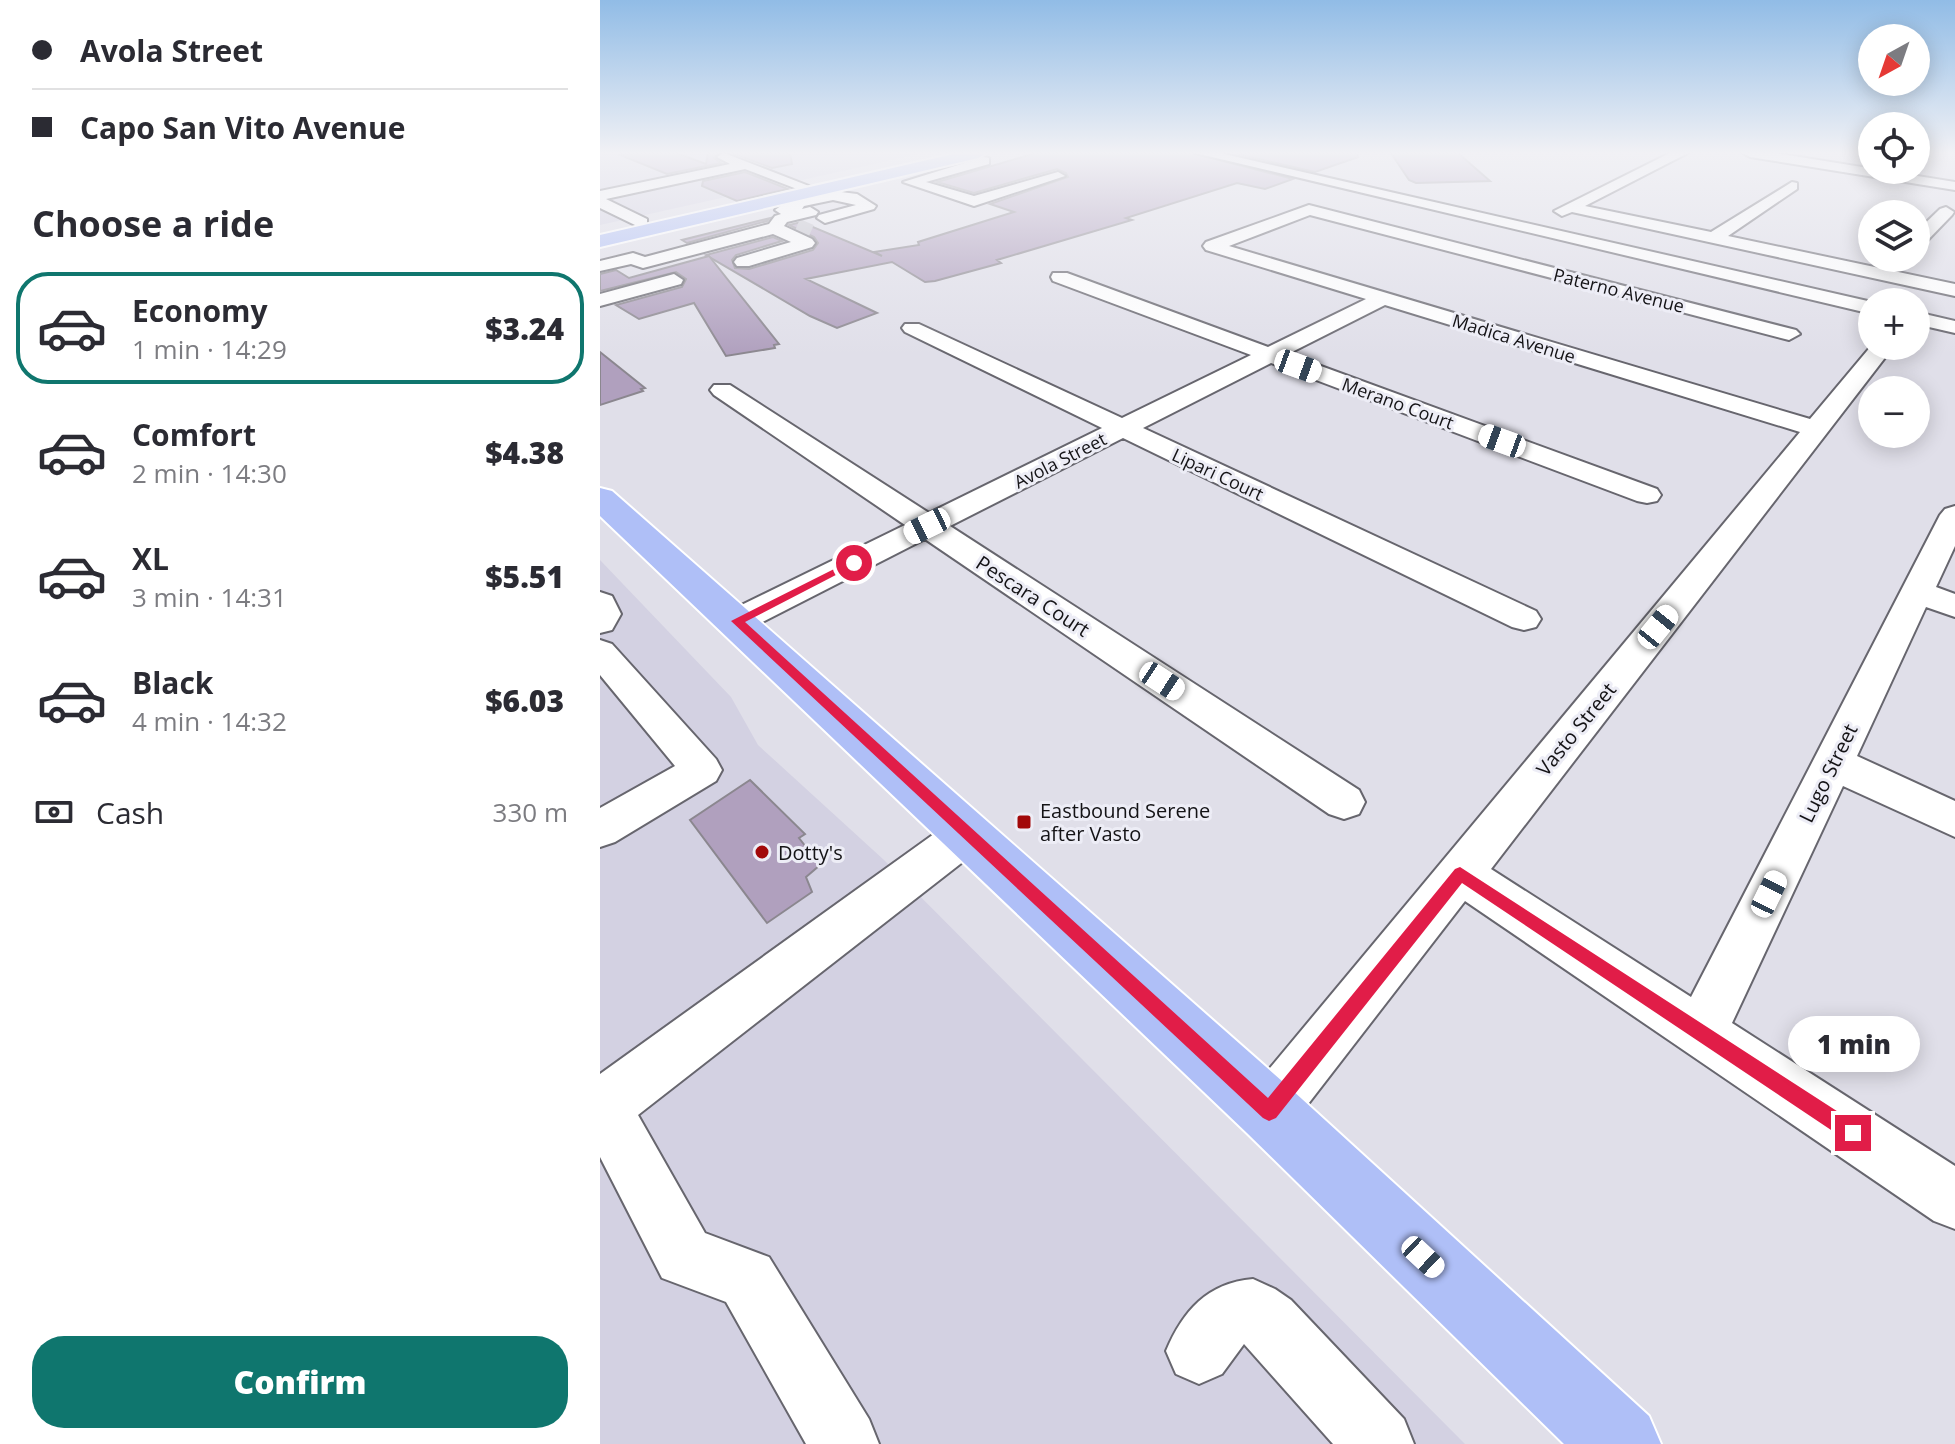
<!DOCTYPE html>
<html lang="en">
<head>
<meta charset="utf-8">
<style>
  :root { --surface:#fff; --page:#f7f7f7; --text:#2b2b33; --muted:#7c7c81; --line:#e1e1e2; --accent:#0f766e }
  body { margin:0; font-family:"Open Sans",sans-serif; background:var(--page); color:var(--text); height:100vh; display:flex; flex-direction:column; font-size:30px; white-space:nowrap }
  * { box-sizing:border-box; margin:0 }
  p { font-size:26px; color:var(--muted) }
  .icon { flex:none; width:44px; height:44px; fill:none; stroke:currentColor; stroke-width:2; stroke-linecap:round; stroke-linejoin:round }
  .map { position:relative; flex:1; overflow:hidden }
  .drawer { display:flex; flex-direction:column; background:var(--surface); width:600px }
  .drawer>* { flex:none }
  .hud { display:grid; align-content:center; height:176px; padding:0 32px; background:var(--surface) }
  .needle { width:52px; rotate:220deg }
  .tools { position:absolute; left:1258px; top:24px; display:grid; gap:16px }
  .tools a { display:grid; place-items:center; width:72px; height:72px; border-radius:50%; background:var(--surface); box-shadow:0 4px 20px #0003; font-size:40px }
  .end { position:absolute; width:36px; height:36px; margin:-18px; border:10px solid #e11d48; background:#fff; box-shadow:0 0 0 4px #fff }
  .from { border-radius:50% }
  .bubble { position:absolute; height:56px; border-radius:28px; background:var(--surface); box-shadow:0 4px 20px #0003; font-size:26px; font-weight:800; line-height:56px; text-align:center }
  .car { position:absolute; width:24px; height:48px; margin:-24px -12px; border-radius:10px; box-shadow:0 0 6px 2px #0007; background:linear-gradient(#fff 24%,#345 0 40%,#fff 0 76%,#345 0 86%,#fff 0) }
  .hud b { display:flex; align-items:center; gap:28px; height:76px; font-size:30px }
  .hud b+b { border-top:2px solid var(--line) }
  .hud i { width:20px; height:20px; background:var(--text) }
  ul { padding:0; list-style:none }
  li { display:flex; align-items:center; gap:24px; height:112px; margin:0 16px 12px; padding:0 16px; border:4px solid transparent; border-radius:32px }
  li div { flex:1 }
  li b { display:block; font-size:30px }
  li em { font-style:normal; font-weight:800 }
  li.selected { border-color:var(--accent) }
  li>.icon { width:72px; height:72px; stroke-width:1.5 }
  h2 { padding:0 32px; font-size:36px; line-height:96px }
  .pay { display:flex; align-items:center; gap:20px; height:88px; padding:0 32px; font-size:30px }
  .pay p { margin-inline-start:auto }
  .action { display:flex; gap:16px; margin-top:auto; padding:16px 32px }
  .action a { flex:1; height:92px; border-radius:32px; background:var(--accent); color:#fff; font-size:32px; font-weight:800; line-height:92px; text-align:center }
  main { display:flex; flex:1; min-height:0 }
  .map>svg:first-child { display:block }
</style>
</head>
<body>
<main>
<section class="drawer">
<div class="hud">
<b><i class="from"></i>Avola Street</b>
<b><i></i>Capo San Vito Avenue</b>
</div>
<h2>Choose a ride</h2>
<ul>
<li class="selected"><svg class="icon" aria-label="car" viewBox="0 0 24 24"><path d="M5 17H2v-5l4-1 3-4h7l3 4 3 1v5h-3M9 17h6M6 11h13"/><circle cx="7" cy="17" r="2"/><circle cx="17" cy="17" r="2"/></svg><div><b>Economy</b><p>1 min · 14:29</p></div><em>$3.24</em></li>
<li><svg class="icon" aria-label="car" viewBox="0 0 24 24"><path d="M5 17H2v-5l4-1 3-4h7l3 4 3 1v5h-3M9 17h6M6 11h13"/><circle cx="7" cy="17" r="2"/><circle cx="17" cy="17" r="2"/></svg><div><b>Comfort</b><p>2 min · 14:30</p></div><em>$4.38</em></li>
<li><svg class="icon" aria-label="car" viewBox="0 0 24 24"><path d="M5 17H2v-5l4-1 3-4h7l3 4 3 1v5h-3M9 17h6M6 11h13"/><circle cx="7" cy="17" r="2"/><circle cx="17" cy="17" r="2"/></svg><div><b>XL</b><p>3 min · 14:31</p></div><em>$5.51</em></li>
<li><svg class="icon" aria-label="car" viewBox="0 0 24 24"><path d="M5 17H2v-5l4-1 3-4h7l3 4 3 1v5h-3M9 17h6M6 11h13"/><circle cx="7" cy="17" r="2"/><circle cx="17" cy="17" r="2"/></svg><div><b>Black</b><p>4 min · 14:32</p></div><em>$6.03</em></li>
</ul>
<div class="pay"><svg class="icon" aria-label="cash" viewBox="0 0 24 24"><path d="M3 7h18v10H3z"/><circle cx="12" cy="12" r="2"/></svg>Cash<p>330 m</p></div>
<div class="action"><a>Confirm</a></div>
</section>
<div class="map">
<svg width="1355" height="1444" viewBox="0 0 1355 1444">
  <rect width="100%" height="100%" fill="#e0dfe9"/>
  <g fill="#d3d1e2">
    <path d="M0,153H323L0,225Z"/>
    <path d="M0,560L131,697L158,745L284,860L865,1444H0Z"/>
  </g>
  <g fill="#b0a0be" stroke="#8b878f" stroke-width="2">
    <path d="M76,153L106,164L108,153H118L114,158L121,163L67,174L18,154Z"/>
    <path d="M132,153H190L192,164L172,168Z"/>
    <path d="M436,153H592L693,179L665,189L637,183L526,218L532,220L397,260L401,263L335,281L325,282L292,262L206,279L277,313L237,328L210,316L106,255L173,237L182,241L136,255L132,260L135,268L149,269L213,250L218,243L214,237L189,225L201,222L282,256L274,252L319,245L318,242L414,212L390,204L468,177L466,173L457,169L374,193L337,182Z"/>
    <path d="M634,153H757L758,157L715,172Z"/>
    <path d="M791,153H858L890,181L816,183L809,180Z"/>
    <path d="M145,172L188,189L137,201L102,186L103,181Z"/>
    <path d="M170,218L167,221L87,243L82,240Z"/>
    <path d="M109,256L179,344L174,345L175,348L126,356L94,303L39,319L16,305L82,287L86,279L76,272L0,291V274L16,270L29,278Z"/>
    <path d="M0,352L45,388L41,389L43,391L0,405Z"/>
    <path d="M150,780L205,834L199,838L220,865L206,877L212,892L167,923L90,820Z"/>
  </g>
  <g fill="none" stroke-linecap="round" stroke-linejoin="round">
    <path stroke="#c1c0c9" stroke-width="15" stroke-dasharray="15 7" stroke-linecap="butt" d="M197,226L216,234"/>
    <defs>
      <g id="minor">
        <path d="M124,153L209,186L202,190L197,189L145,169L6,199L47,219V225H35L0,208V191L130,164L117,157Z"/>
        <path d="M595,153H620L1272,302V314Z"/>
        <path d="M1070,153H1088L985,206L1111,232L1192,182L1197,183V189L1128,236L1355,284V296L972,212L962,216L954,211Z"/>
        <path d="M1143,153H1175L1355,182V190L1150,157Z"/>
        <path d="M384,157L389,158V164L326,182L374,196L458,172L465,176L374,206L303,182Z"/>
        <path d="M233,191L257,194L276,206L274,209L225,223L217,218L219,215L256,205L233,200L204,206L202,209L210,207L218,212L216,215L187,222L184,226L212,239L215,243L212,247L149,266H137L134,262L137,258L191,242L173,234L43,268L31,264L0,271V261L33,253L45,257L169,224L175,216L181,214L175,210C190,198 212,193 233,191Z"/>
        <path d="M709,205L1196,330L1200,334L1189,340L710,215L629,246L1210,419L1272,345L1294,346L891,869L1091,997L1340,515L1345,509L1355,506V546L1336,587L1355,594V617L1326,607L1257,756L1355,801V837L1243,786L1132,1023L1355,1166V1229L1334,1221L865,901L688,1130L669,1138L650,1130L642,1111L650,1092L1200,432L785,305L688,354L1057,489L1061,495L1057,501L1047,503L1037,501L671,363L543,428L936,611L941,619L936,627L924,630L912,627L523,438L350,526L759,790L765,802L759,814L744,819L729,814L325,539L149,629L137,632L125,629L120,621L125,613L305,525L114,395L110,390L114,385H130L329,513L502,428L305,332L302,328L305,324H319L522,418L651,355L453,281L451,277L453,273H467L668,347L766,299L606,250L603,246L606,242Z"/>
        <path d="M1346,207L1354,212L1352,215L1322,246L1316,247V232L1340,209Z"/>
        <path d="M74,274L83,280L81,284L0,306V294Z"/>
        <path d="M1316,312L1355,321V333L1316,324Z"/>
        <path d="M0,592L12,596L21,614L12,630L0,633Z"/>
        <path d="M0,640L12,644L116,759L122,770L116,781L15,842L0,847V808L75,766L0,675Z"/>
        <path d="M367,816L382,821L388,834L382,847L38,1115L105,1233L169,1257L269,1419L279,1444H206L126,1302L62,1278L0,1157V1074L352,821Z"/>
        <path d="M653,1279L675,1289L691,1300L804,1419L814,1444H733L644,1344L622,1374L599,1384L576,1374L566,1351C583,1311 607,1283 653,1279Z"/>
      </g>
      <g id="major">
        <path d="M358,153H386L378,158L0,247V235Z"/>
        <path d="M0,488L12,491L691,1089L1049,1416L1061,1444H964L647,1133L0,516Z"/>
      </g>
    </defs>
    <use href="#minor" stroke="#67666e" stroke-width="4"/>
    <use href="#major" stroke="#fff" stroke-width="4"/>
    <use href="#minor" fill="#fff" fill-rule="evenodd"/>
    <use href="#major" fill="#afbff7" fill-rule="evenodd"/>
  </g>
  <linearGradient id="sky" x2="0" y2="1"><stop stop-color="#91bce6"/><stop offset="0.43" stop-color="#f1f1f5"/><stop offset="1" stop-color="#f1f1f5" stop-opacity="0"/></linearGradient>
  <rect width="1355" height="355" fill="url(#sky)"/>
  <path fill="#e11d48" d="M250,561L259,563L145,622L668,1098L855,869L860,867L1260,1126L1263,1133L1260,1140L1253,1142L1246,1140L862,883L676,1118L669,1121L663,1118L131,621Z"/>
  <g fill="#a20809" stroke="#ededf6" stroke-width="3">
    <rect x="416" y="814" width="16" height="16" rx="4"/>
    <circle cx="162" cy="852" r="8"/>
  </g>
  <g text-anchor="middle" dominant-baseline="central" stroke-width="6" stroke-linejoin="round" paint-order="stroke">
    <g font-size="18" fill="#141316" stroke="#ededf6">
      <text transform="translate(1019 290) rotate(14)">Paterno Avenue</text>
      <text transform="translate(914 338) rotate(17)">Madica Avenue</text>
      <text transform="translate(798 403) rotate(20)">Merano Court</text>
      <text transform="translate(460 460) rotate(-27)">Avola Street</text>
      <text transform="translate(618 474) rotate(25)">Lipari Court</text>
    </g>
    <g font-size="20" fill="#141316" stroke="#ededf6">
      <text transform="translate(433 596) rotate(33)">Pescara Court</text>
      <text transform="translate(976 729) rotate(-51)">Vasto Street</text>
      <text transform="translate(1228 773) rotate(-64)">Lugo Street</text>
    </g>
    <g font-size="20" fill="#141316" stroke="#ededf6" text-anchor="start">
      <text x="440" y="810">Eastbound Serene<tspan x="440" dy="23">after Vasto</tspan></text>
      <text x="178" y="852">Dotty's</text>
    </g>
  </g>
</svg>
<div class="tools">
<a><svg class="needle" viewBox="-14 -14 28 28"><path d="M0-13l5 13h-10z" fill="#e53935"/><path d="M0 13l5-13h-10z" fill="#7c7c81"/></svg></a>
<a><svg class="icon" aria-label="locate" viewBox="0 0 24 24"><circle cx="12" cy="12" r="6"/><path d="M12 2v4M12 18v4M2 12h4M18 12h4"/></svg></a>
<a><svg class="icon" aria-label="layers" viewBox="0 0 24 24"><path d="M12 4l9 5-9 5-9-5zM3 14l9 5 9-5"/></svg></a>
<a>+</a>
<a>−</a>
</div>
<i class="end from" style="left:254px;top:563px"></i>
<i class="end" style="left:1253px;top:1133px"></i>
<div class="bubble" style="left:1188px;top:1016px;width:132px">1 min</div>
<i class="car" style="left:698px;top:366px;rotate:110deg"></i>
<i class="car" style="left:902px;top:441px;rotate:290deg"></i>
<i class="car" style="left:327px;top:526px;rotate:244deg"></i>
<i class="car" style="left:1058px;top:627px;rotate:39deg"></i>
<i class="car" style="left:562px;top:681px;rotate:123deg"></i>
<i class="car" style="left:1169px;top:894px;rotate:26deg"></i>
<i class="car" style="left:823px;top:1257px;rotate:133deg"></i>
</div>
</main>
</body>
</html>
